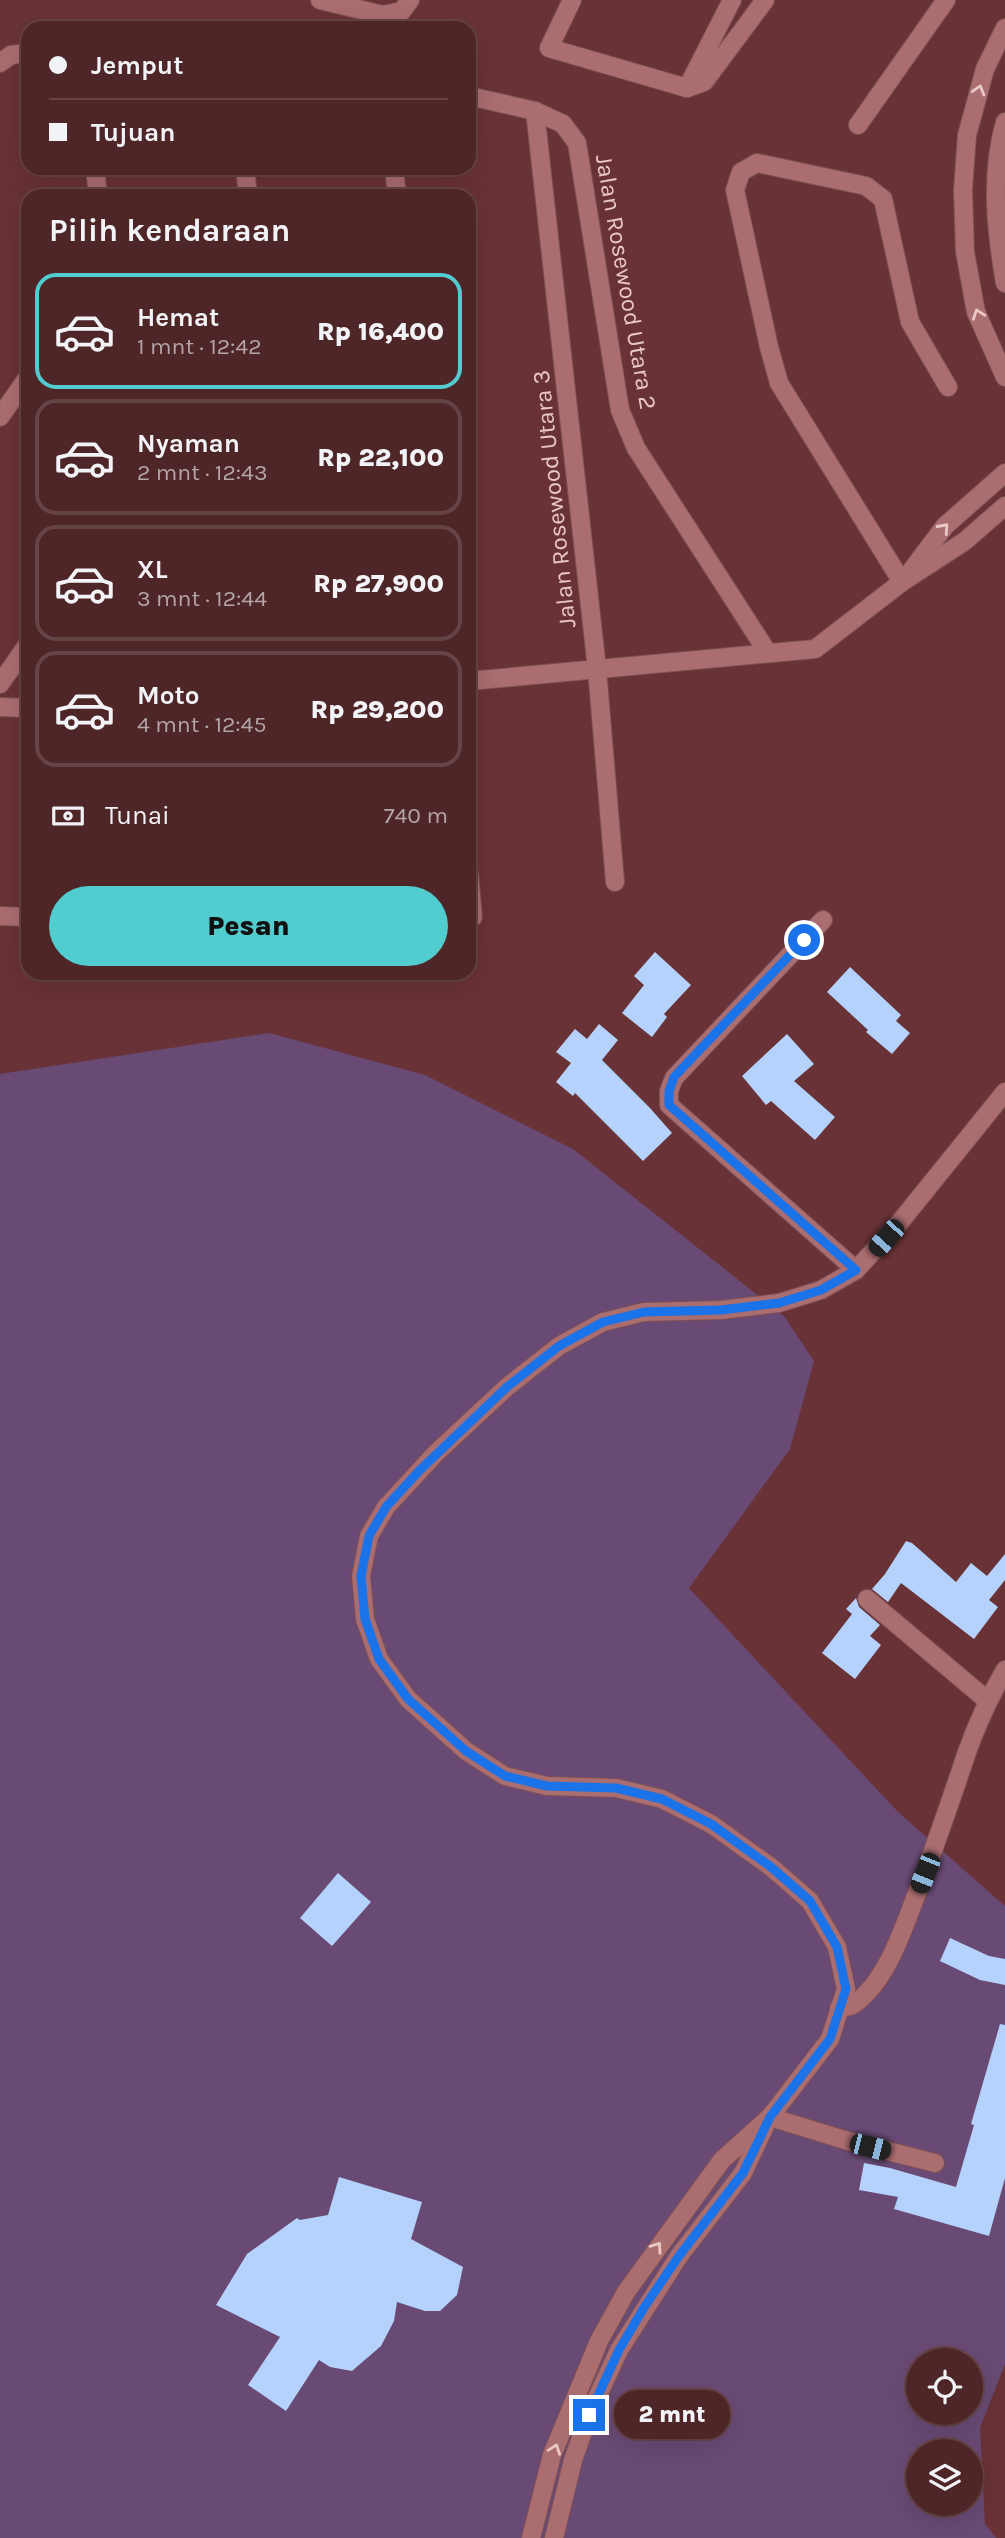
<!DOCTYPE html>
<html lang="id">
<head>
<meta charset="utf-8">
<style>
  :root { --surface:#4f2628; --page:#593234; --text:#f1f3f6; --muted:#b3a5a8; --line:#664345; --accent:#52cdcf }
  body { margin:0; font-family:Karla,sans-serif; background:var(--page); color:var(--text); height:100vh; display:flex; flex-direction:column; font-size:26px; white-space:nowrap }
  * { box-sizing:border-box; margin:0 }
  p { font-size:23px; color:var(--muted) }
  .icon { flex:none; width:38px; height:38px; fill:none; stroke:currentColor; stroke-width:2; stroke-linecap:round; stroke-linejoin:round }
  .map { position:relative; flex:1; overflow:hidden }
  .sheet { position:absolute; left:21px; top:189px; width:455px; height:791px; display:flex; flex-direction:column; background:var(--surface); border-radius:21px; box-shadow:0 7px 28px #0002,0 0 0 2px var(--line) }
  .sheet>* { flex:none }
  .banner { position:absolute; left:21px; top:21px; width:455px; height:154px; border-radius:21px; box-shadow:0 7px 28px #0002,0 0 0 2px var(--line); display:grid; align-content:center; height:154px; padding:0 28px; background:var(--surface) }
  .buttons { position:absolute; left:906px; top:2348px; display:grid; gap:14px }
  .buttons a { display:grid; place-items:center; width:77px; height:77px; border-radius:50%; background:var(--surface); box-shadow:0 7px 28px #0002,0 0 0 2px var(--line); font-size:35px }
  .end { position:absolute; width:32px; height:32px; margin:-16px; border:9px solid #1a73e8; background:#fff; box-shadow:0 0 0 4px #fff }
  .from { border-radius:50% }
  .bubble { position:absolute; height:49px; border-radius:24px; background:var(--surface); box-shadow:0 7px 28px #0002,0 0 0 2px var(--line); font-size:23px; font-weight:800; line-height:49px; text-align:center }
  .car { position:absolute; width:21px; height:42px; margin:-21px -10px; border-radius:9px; box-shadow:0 0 5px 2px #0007; background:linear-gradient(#222 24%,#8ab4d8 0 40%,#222 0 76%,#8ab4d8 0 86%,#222 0) }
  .banner b { display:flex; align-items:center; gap:24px; height:66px; font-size:26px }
  .banner b+b { border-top:2px solid var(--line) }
  .banner i { width:18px; height:18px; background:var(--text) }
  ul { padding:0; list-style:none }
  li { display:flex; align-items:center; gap:21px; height:116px; margin:0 14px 10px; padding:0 14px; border:4px solid var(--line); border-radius:21px }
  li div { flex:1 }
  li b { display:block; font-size:26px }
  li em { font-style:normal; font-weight:800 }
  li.on { border-color:var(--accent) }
  li>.icon { width:63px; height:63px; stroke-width:1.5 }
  h2 { padding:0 28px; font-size:32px; line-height:84px }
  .pay { display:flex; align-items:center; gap:18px; height:77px; padding:0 28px; font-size:26px }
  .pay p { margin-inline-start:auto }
  .action { display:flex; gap:14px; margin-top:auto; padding:14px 28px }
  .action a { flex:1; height:80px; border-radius:42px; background:var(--accent); color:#111; font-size:28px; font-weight:800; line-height:80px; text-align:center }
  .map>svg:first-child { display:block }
</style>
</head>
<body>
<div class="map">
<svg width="1005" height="2538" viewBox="0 0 1005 2538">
  <rect width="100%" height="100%" fill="#693236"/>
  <path fill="#694a74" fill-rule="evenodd" d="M269,1033L425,1075L573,1149L784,1316L814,1361L790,1449L689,1588L898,1812L1005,1906V2364L980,2428L985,2524L996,2538H0V1074ZM919,2361H971V2413H919ZM919,2452H971V2504H919Z"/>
  <g fill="#b4d2fc">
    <path d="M655,952L691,985L664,1014L667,1017L652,1037L622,1013L644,985L634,976Z"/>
    <path d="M850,967L901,1015L896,1021L910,1033L892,1054L866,1032L868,1030L827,992Z"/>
    <path d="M599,1024L618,1040L602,1060L650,1108L672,1133L643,1161L575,1093L573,1096L556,1082L571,1063L556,1052L575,1029L587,1039Z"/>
    <path d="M787,1034L814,1064L794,1081L835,1117L815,1140L771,1101L766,1105L742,1076Z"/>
    <path d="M906,1541L912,1543L956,1582L971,1563L987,1576L1005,1554V1580L989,1600L998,1607L974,1639L901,1583L888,1602L872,1589L885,1574Z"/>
    <path d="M856,1598L859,1607L880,1625L870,1636L881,1645L855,1679L822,1653L852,1614L846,1609Z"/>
    <path d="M338,1873L371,1902L332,1946L300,1918Z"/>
    <path d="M950,1938L989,1956L1005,1959V1985L980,1980L940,1961Z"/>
    <path d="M1000,2024L1005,2025V2178L989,2236L894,2209L898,2197L859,2190L864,2163L890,2168L956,2187L974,2125L971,2124Z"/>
    <path d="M339,2177L422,2202L411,2239L463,2267L457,2295L440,2311H425L397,2302L394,2321L381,2346L352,2371L330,2367L319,2360L286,2411L248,2385L280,2337L216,2305L247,2254L297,2218L300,2220L328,2215Z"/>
  </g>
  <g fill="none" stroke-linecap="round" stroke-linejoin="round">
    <defs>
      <g id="minor">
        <path d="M320,0L383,15L402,11L410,0"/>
        <path d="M572,0L549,48L687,88"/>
        <path d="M0,63L11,55L28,53"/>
        <path d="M687,88L704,82L765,0"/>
        <path d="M687,88L732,0"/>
        <path d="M469,96L535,111L563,124L577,143L620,410L636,448L768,653"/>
        <path d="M535,111L597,669L615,882"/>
        <path d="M858,125L946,0"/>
        <path d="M95,168L98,196"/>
        <path d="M245,168L248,196"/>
        <path d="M394,168L397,196"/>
        <path d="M0,417L28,377"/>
        <path d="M911,571L945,526L1005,473"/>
        <path d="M902,582L779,383L769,347L735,190L741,172L757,163L866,186L883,199L910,322L948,387"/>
        <path d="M469,681L815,649L902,582L965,541L1005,506"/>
        <path d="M0,684L28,644"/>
        <path d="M0,707L28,708"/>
        <path d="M469,874L473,917"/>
        <path d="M0,916L28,917"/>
        <path d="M823,920L674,1078L669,1091V1105L856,1270"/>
        <path d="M867,1599L988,1701"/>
        <path d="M839,2008C845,2007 850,2007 854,2004C887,1981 903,1929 917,1893C935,1847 951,1800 967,1752C977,1724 990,1696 1005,1670"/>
        <path d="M770,2117L848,2141L935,2163"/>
        <path d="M531,2538L552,2455L599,2341L626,2292L722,2160L770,2117"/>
        <path d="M554,2538L573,2460L589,2415L619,2350L679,2256L743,2173L765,2126"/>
      </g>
      <g id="tertiary">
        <path d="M1005,28L985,69L967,135L963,190L965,252L976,312L1005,377"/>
        <path d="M1005,122C990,174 996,231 1005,283"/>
        <path d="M770,2117L830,2039L846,1989L837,1947L810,1901L771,1867L711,1824L662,1799L616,1788L547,1786L505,1776L466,1751L408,1699L379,1659L365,1619L361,1576L369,1536L386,1507L436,1453L507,1387L559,1346L603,1322L644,1312L721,1310L779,1303L821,1290L856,1270L900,1222L1005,1092"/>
      </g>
    </defs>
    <use href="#minor" stroke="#7e5054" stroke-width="20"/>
    <use href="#tertiary" stroke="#7e5054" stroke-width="20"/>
    <use href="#minor" stroke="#aa6d70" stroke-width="18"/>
    <use href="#tertiary" stroke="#aa6d70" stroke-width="18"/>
  </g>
  <defs><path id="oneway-chevron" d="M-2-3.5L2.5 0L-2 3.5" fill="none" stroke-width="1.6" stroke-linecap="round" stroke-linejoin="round" transform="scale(1.75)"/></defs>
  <g stroke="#eac8c8">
    <use href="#oneway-chevron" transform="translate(979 90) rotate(-74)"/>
    <use href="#oneway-chevron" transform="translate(978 314) rotate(-109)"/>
    <use href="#oneway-chevron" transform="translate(944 528) rotate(-48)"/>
    <use href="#oneway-chevron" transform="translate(657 2247) rotate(-55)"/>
    <use href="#oneway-chevron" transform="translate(555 2449) rotate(-71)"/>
  </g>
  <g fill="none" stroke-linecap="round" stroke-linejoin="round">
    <path stroke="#1a73e8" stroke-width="9" d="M589,2415L619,2350L645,2306L679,2256L743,2173L770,2117L830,2039L846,1989L837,1947L810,1901L771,1867L711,1824L662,1799L616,1788L547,1786L505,1776L466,1751L408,1699L379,1659L365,1619L361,1576L369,1536L386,1507L419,1471L507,1387L559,1346L603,1322L644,1312L721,1310L779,1303L821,1290L856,1270L669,1105V1091L674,1077L804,940"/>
  </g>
  <g text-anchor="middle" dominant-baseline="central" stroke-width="7" stroke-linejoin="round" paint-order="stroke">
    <g font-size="24" fill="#eac8c8" stroke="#693236">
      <text transform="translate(626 282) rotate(80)">Jalan Rosewood Utara 2</text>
      <text transform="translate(554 499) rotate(-96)">Jalan Rosewood Utara 3</text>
    </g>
  </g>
</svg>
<div class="buttons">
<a><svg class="icon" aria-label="locate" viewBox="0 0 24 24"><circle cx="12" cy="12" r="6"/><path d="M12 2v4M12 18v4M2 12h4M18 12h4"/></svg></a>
<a><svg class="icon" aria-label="layers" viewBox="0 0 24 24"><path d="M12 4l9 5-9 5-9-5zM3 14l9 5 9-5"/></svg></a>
</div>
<i class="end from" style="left:804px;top:940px"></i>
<i class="end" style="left:589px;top:2415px"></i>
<div class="bubble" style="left:614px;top:2390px;width:116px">2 mnt</div>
<i class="car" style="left:886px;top:1238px;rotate:222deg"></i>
<i class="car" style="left:925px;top:1873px;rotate:202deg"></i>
<i class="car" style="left:870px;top:2147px;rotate:104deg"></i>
<div class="banner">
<b><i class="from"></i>Jemput</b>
<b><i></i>Tujuan</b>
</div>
<section class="sheet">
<h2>Pilih kendaraan</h2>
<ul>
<li class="on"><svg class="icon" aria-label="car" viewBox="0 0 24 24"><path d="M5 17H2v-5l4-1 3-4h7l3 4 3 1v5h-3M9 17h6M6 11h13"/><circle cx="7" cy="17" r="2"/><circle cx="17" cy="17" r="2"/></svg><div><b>Hemat</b><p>1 mnt · 12:42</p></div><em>Rp 16,400</em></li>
<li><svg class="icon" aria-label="car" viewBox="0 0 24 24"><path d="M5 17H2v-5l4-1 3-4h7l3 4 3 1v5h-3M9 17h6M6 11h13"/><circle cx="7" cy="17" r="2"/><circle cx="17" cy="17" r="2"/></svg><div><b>Nyaman</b><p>2 mnt · 12:43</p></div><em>Rp 22,100</em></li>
<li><svg class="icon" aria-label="car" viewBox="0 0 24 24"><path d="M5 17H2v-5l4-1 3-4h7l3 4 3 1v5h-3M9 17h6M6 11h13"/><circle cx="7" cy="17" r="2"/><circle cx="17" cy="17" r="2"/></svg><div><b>XL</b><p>3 mnt · 12:44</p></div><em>Rp 27,900</em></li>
<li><svg class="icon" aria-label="car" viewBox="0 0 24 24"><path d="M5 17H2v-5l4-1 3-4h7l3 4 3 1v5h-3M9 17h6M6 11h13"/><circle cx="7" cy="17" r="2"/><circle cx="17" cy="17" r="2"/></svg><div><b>Moto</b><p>4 mnt · 12:45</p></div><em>Rp 29,200</em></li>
</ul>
<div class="pay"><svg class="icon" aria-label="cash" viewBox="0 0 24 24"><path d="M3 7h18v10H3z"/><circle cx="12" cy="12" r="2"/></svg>Tunai<p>740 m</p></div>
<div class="action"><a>Pesan</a></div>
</section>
</div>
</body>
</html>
